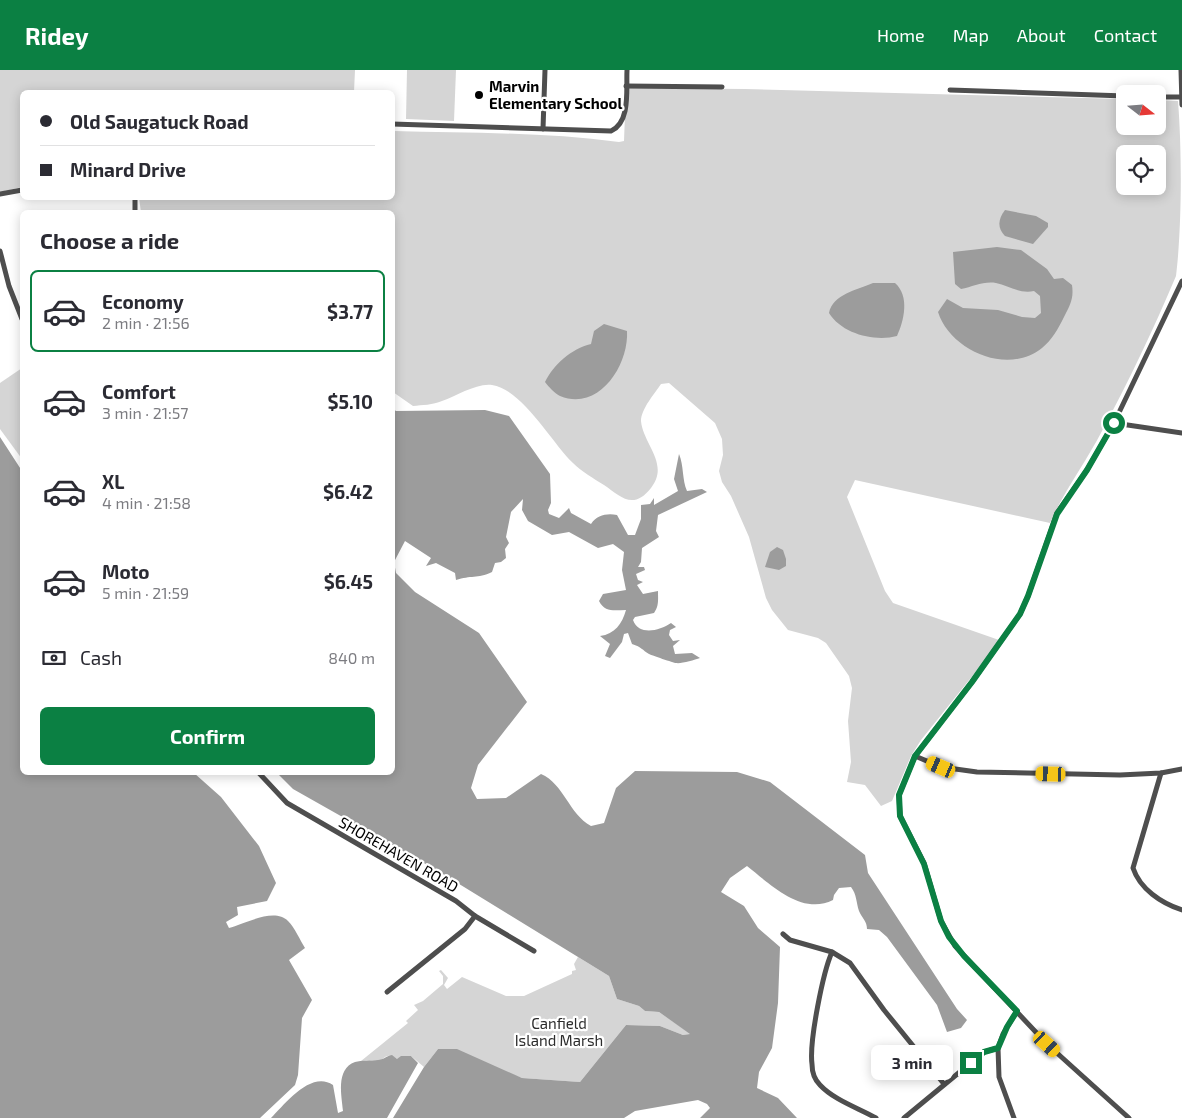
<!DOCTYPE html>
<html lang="en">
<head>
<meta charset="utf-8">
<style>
  :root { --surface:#fff; --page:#f2f2f3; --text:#2b2b33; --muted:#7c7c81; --line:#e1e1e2; --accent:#0b8043 }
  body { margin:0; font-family:"Exo 2",sans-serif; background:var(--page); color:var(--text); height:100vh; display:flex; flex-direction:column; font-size:19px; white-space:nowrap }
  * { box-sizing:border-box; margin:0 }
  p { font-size:16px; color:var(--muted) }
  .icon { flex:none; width:28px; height:28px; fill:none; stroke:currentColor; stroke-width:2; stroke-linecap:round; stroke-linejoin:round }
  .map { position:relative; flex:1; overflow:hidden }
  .sheet { position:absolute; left:20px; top:140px; width:375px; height:565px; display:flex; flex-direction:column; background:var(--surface); border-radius:8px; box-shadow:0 2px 12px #0003 }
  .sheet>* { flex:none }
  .banner { position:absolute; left:20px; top:20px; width:375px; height:110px; border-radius:8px; box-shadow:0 2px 12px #0003; display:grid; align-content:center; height:110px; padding:0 20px; background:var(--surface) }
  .needle { width:32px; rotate:107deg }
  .buttons { position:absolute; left:1116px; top:15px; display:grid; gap:10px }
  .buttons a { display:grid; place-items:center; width:50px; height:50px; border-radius:8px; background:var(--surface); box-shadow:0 2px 12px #0003; font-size:25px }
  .end { position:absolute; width:22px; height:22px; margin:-11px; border:6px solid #0b8043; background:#fff; box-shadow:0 0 0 2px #fff }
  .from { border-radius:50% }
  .bubble { position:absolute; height:35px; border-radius:8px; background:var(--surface); box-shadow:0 2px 12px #0003; font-size:16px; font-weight:700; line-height:35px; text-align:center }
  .car { position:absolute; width:15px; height:30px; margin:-15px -8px; border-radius:6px; box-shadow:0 0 4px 1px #0007; background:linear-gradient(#f5c518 24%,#345 0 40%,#f5c518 0 76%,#345 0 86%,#f5c518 0) }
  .banner b { display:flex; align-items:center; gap:18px; height:48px; font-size:19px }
  .banner b+b { border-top:1px solid var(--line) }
  .banner i { width:12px; height:12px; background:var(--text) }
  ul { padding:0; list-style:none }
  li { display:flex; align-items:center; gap:15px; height:82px; margin:0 10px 8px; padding:0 10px; border:2px solid transparent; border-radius:8px }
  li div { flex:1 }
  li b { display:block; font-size:19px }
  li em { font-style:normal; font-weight:700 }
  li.selected { border-color:var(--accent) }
  li>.icon { width:45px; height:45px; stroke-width:1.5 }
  h2 { padding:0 20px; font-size:22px; line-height:60px }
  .pay { display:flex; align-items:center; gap:12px; height:55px; padding:0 20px; font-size:19px }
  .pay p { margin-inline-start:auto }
  .cta { display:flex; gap:10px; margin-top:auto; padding:10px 20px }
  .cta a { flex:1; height:58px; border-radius:8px; background:var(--accent); color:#fff; font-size:20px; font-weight:700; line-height:58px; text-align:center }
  header { display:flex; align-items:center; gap:30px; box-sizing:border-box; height:70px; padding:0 25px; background:var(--accent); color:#fff }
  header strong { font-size:24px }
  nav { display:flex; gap:28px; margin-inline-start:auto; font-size:18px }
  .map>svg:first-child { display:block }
</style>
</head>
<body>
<header>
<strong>Ridey</strong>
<nav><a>Home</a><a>Map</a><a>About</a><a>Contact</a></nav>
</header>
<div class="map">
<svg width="1182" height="1048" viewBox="0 0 1182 1048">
  <rect width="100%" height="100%" fill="#fff"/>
  <g fill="#d5d5d5" fill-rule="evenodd">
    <path d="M0,0H355L354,22H22V117L0,122Z"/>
    <path d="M407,0H456L454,51L406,49Z"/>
    <path d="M626,18L745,19L1125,29V56H1158V30L1178,31C1182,81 1182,157 1176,206C1154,258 1129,311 1102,361C1086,392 1064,421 1050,453L855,410L847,427L885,521L893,533L999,570L978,599L921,670L911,686L892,731L881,736L865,715L847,712L851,692L848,651L852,618L849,606L826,573L818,568L788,560L772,540L766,528L749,467L731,426L722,412L719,401L723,385L722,369L715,353L669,313L661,314C655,323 641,339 641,351C643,374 670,394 651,418C633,441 620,426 604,415C593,408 582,402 573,393C552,373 522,319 492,315C476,313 457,326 442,331C433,335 422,335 413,336L393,322L392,142H141L139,128H392L393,61C468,63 544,62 619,72L624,71ZM1125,84H1158V116H1125Z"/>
    <path d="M22,298V389L0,359V313Z"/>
    <path d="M578,887L609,906L617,929L639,936L645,941L659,942L691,964L683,965L660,956L626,955L580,1012L522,1008L438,979L424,997L411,986L397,989C390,984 387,985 381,990L361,991L408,953L406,951L418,940L414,935L423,931L443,914V906L439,901L441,900L448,908L444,915L447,919L462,907L506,926H524L572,904V901L576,900L574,894Z"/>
  </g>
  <g fill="#9c9c9c">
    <path d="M1005,140L1036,146L1048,153V157L1033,174L1005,166C997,158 998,149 1005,140Z"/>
    <path d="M997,177L1021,180L1047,199L1054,209L1063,208L1072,215C1074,229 1070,235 1064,247C1058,259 1052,270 1042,278C1007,306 950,280 938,242L947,229L963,238L998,240L1022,247L1035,248L1041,243L1040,226L1034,221C1020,224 1009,216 996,213C983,211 973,217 961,219L955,214L953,182Z"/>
    <path d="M873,213H895C910,226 904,251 897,266C875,272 842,264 829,243C833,224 857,220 873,213Z"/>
    <path d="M604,254L627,261C629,295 599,342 560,326C554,323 549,317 545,312C554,294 571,279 591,274L594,261Z"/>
    <path d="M393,339L396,341L485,340L509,346L550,404L551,433L548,440L549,444L559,448L569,438L571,443L591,454C597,445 607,443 617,445L628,465H635L641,449V435L650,434L654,428V435L678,421L674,409L679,384C684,396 682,410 687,421L702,419L707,422L658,445L656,461L659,467L642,478L641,492L638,497H644L645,500L636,504L638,510L643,512L637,515L643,524L658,521C658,530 659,536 654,543L635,547L633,550C639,566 659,561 671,553L676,557L670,560L669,565L673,571L680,570L673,576L675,584L692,583L700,588C694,590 681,594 676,593C674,593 651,585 649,584C642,580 642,577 632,574L628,563L624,564L622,572L610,588L605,586L610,574L600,566C615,564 622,554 626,540C615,540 605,543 599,531L603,524L626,520L622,500L624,482L613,474L598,478L569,462L552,465L528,451L522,440L523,429L511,442L506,467L509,473L505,479L506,488L501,492L495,493L492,502C477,509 471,505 456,510L455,503L436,493L426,496L431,488L405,471L394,492L396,503L415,522L479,563L527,632L478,695L471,718L477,729L506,728L541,704C564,714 569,744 591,756L604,753L616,718L635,701L737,702L770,712L865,785L868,803L957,939L967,950L961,958L947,962L937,935L887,867L879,860L867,859C867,851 862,848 859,841C856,832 857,825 851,817L839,818L834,825L833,830C802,846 770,814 747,796L730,808L721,822L744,836L758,858L780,877L778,933L772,978L759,1002L757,1018L778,1028L797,1048H700L710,1038L707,1034L698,1030L635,1041L624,1048H393L424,997L438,979H457L522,1008L580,1012L626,955L660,956L683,965L690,964L659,942L645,941L639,936L617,929L609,906L438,801L293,719L277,703L392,702Z"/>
    <path d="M0,367L22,401V702L194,703L221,727L259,776L276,813L267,831L237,837L238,845L226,852L229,858C245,854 274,837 288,851C295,858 300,870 305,878L289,890L312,930L302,948L298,1005L295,1015L260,1048H0Z"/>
    <path d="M777,477L783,480L786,489V496L779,500L765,497L770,482Z"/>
    <path d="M392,985L397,989L401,986H411L418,993L387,1048H271C285,1034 311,1000 333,1015L338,1043L343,1041C342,1027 335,999 355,992C362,990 370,991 378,990C383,990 386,986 392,985Z"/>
  </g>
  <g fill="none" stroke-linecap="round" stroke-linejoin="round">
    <g stroke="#4e4e4e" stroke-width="5">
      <path d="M1181,0L1182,35"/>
      <path d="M626,16L722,17"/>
      <path d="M950,20L1125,26"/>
      <path d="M1158,27H1181"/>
      <path d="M392,54L611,61C631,52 626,19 627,0"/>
      <path d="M543,59L545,0"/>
      <path d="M0,124L22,120"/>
      <path d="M135,142V128"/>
      <path d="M0,181L9,216L22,249"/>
      <path d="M1114,353L1182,363"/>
      <path d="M915,686L941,697L977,702L1120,705L1161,703L1182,699"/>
      <path d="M258,702L287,733L456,831L475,846L534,881"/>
      <path d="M1161,703L1133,798C1140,819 1161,833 1182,840"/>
      <path d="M783,864L790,870L832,882L850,893L884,940L944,1014"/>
      <path d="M832,882C823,902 809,972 812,994C812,1002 815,1010 820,1015C834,1030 858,1038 876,1048"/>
      <path d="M387,922L465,859L475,846"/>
      <path d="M998,978L999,1007L1014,1048"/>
      <path d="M904,1048L984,982L998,978L1003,964L1017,941"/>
      <path d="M1129,1048L1047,974L955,876L941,851L924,793L900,746L899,725L915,686L972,612L1020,544L1028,526L1057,443L1087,400L1114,353L1182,211"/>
    </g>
  </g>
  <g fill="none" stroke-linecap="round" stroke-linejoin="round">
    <path stroke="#0b8043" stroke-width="6" d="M971,993L984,982L998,978L1007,957L1017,941L964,886L949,867L941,851L924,794L900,746L899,725L915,686L972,612L1020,544L1028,526L1057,444L1087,400L1114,353"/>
  </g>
  <circle fill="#000" stroke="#fff" stroke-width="2" cx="479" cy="25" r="5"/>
  <g text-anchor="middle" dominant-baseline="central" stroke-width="4.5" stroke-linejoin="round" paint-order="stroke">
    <g font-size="15" font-weight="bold" fill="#000" stroke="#fff" text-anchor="start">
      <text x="489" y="16">Marvin<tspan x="489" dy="17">Elementary School</tspan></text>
    </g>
    <g font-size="15" fill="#000" stroke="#fff">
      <text transform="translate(399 784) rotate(30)">SHOREHAVEN ROAD</text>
    </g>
    <g font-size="15" fill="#2c2c2c" stroke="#fff">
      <text x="559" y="953">Canfield<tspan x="559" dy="17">Island Marsh</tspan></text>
    </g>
  </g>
</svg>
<div class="buttons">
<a><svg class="needle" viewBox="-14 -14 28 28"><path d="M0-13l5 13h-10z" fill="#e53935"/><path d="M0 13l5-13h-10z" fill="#7c7c81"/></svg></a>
<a><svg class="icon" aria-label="locate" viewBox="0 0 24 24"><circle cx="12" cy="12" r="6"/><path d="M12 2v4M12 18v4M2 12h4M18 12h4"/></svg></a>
</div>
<i class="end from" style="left:1114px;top:353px"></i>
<i class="end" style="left:971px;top:993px"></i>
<div class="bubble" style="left:871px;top:975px;width:82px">3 min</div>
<i class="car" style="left:941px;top:697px;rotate:293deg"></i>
<i class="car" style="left:1051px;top:704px;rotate:272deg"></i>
<i class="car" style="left:1047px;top:974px;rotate:132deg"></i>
<div class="banner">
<b><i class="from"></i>Old Saugatuck Road</b>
<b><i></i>Minard Drive</b>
</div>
<section class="sheet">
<h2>Choose a ride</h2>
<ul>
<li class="selected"><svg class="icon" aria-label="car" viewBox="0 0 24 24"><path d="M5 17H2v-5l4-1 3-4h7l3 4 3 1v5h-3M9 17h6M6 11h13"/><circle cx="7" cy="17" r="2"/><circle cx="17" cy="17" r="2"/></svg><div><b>Economy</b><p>2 min · 21:56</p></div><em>$3.77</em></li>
<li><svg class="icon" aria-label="car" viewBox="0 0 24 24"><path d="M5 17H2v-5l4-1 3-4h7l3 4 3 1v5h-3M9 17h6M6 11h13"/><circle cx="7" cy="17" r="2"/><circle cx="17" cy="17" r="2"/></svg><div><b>Comfort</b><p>3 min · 21:57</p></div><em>$5.10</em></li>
<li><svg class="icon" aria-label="car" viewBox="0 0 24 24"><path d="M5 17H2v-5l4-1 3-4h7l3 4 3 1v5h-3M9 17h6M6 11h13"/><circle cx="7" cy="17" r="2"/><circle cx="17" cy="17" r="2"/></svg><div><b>XL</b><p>4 min · 21:58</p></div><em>$6.42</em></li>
<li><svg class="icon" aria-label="car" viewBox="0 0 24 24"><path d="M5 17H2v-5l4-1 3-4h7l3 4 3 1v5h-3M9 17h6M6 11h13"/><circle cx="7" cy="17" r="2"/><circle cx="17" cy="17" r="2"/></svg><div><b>Moto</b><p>5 min · 21:59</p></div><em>$6.45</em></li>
</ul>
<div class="pay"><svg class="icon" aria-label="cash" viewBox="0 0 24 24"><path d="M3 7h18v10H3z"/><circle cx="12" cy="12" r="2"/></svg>Cash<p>840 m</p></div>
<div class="cta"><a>Confirm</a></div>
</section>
</div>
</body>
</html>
